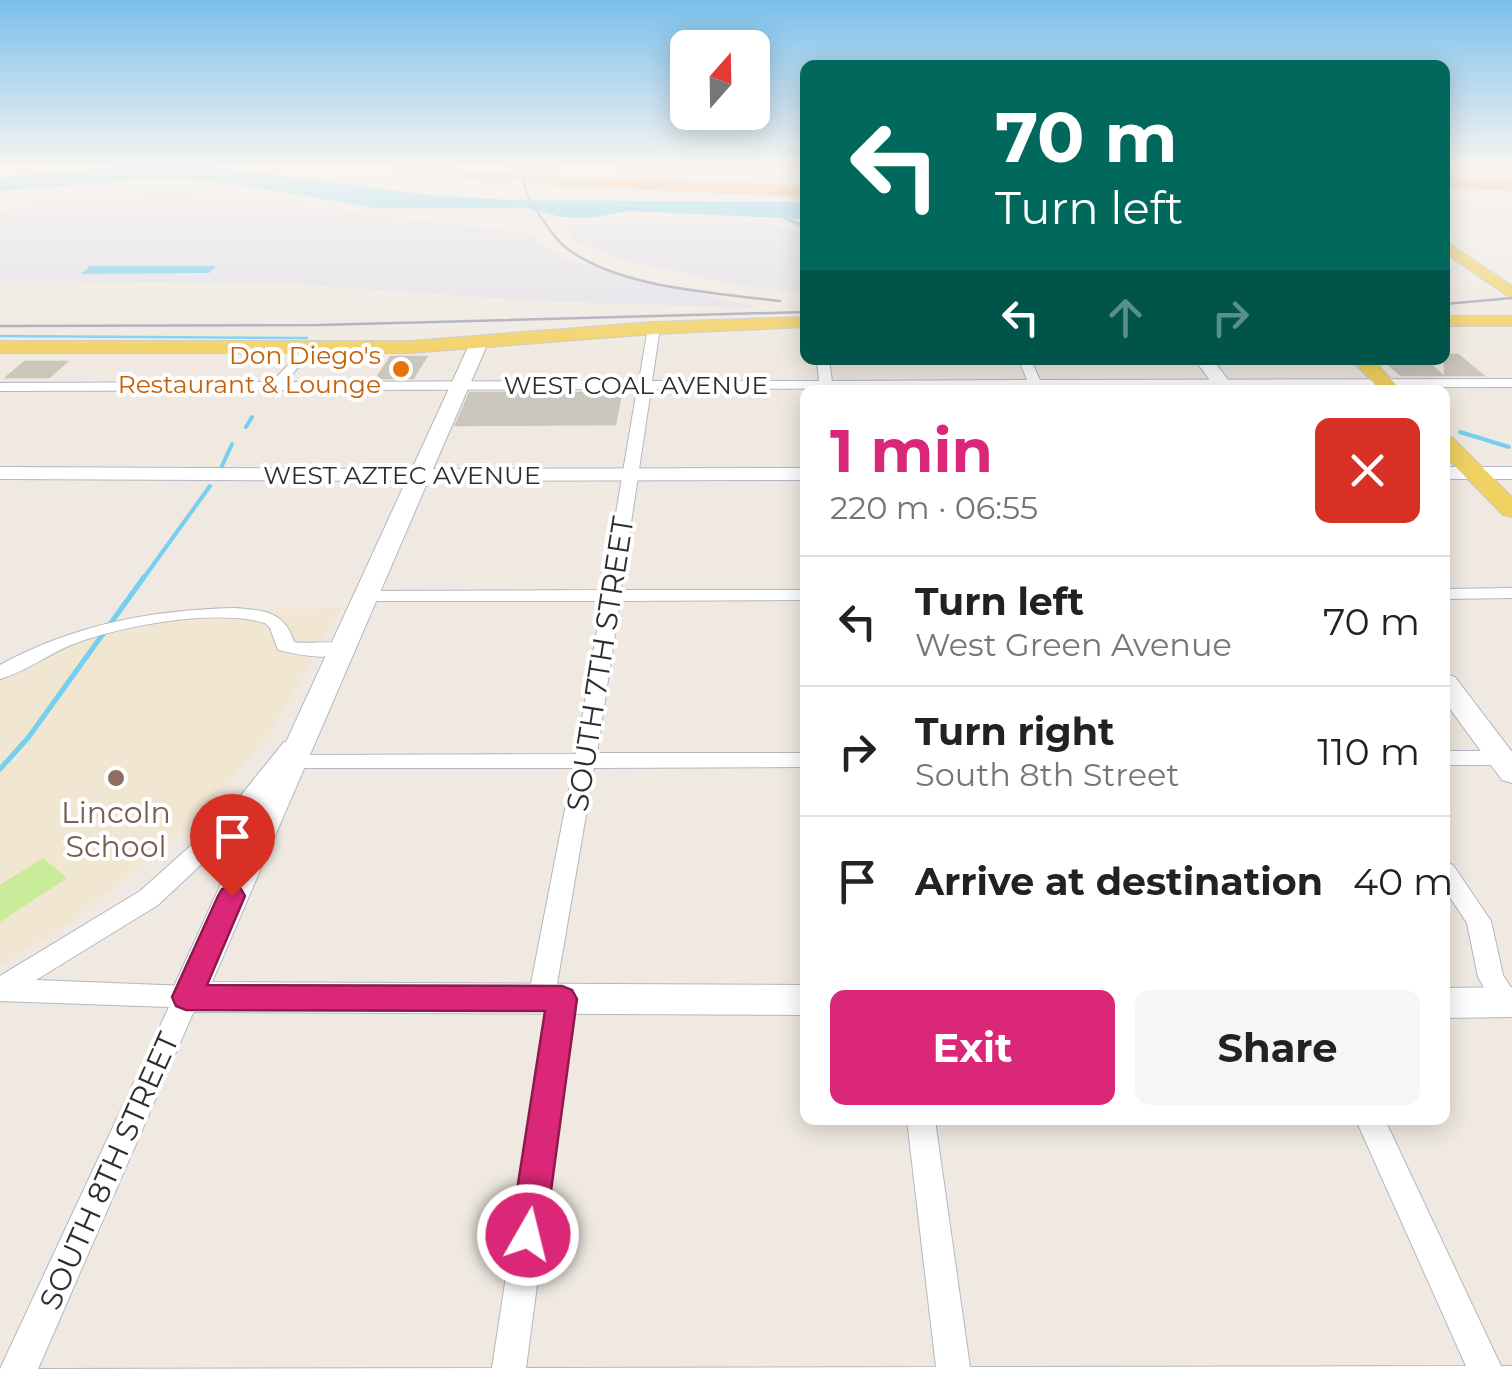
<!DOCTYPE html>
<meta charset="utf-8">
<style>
body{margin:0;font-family:Montserrat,sans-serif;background:#f6f6f6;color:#222;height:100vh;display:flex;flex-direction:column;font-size:38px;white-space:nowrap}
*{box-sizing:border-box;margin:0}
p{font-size:32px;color:#767676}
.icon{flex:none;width:55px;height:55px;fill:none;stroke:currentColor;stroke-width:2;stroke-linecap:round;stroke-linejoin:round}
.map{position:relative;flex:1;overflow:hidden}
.sheet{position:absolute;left:800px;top:385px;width:650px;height:740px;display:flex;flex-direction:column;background:#fff;border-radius:15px;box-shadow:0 5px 25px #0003}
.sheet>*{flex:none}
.guide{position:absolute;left:800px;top:60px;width:650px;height:305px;border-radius:15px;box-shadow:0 5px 25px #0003;background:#00695c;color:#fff;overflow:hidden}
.needle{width:65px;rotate:20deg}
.tools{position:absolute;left:670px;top:30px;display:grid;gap:20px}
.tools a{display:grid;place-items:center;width:100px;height:100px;border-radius:15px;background:#fff;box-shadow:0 5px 25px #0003;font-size:50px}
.pin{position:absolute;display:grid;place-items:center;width:85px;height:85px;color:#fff;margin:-102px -42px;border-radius:50% 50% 50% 0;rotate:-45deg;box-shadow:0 0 10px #0007}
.pin .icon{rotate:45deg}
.me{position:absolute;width:110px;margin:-55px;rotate:8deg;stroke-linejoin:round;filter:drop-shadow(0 0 8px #0008)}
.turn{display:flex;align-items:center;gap:35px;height:210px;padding:0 30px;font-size:45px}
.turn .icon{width:130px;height:130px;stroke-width:2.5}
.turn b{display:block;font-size:70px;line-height:85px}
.lanes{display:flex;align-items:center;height:95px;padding:0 30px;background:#0003;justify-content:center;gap:50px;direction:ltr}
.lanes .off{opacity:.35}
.round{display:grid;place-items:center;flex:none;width:105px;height:105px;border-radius:15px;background:#f6f6f6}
.headline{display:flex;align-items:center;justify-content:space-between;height:170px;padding:0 30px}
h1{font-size:60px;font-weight:700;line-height:75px;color:#db2777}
.primary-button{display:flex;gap:20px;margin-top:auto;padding:20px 30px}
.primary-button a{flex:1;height:115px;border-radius:15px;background:#db2777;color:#fff;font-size:40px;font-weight:700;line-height:115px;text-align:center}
.primary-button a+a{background:#f6f6f6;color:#222}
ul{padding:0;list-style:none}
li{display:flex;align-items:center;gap:30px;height:130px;padding:0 30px;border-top:2px solid #e0e0e0}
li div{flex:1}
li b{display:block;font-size:38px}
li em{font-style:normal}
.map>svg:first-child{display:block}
.industrial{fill:#e3e1e8}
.education{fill:#f0e6d1}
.pitch{fill:#c9ec9a}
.water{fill:#75cff0}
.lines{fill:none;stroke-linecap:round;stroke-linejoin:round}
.stream-far2{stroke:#75cff0;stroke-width:2.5}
.stream-far1{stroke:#75cff0;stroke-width:4}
.stream{stroke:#75cff0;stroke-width:5}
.building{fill:#cbc7bf;stroke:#cbc5ba;stroke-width:2.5}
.street-casing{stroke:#b4b7c1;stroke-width:2}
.secondary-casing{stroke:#b4b7c1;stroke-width:2}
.primary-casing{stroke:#c9c9c9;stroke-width:2}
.highway-casing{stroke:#c9c9c9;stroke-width:3}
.street{fill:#fff;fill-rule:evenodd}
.secondary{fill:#fff;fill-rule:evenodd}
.primary{fill:#f2d163;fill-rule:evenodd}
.highway{fill:#ffa35c;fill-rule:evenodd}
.rail{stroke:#a3a6b8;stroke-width:2.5}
.highway-bridge-casing{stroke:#c9c9c9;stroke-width:19;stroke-linecap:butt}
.highway-bridge{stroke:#ffa35c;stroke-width:18}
.route{fill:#db2777;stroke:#8e194d;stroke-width:2.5}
.food-dot{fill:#e8710a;stroke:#fff;stroke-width:4}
.education-dot{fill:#8d6e63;stroke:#fff;stroke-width:4}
.labels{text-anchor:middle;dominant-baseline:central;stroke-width:8;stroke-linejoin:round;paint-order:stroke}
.far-food-label{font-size:25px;fill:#c56008;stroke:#fff;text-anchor:end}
.far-street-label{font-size:25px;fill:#2e2e2e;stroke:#fff}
.street-label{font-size:30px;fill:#2e2e2e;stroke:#fff}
.education-label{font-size:30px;fill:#785e54;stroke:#fff}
</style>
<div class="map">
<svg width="1512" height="1394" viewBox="0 0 1512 1394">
<rect width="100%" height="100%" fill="#efe9e1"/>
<g class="industrial">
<polygon points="188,193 528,233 565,260 758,308 540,301 278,283 0,281 0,212 102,195"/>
<polygon points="757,222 805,233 805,292 737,285 625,260 573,241 566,225"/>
</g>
<polygon class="education" points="341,608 270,734 195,821 65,927 0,965 0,667 64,636 127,618 160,612"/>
<polygon class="pitch" points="43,858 67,878 0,922 0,885"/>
<g class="water">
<polygon points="118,167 217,167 429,195 511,200 805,202 805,219 629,211 589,218 561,217 527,208 376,208 216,181 146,179 0,191 0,177"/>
<polygon points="90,266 216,266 209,273 81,274"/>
</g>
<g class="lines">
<g class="stream-far2">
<polyline points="785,218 805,227"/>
<polyline points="0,336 307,338"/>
</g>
<g class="stream-far1">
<polyline points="246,427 252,417"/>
<polyline points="1460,432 1509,447"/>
<polyline points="221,468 232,444"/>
<polyline points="143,579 210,486"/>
</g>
<polyline class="stream" points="0,769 28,738 144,577"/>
</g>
<g class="building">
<polygon points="1445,355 1458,355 1482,375 1445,375"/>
<polygon points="391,357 426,357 413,378 377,378"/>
<polygon points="1384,360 1426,361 1442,375 1401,375"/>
<polygon points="25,362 66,362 49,377 7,377"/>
<polygon points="470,393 621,393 615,424 456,425"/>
</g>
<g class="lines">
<g class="street-casing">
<g id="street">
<path d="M654 324 660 328 652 381H819L817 360H829L832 381 1027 380 1019 360H1031L1040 380 1512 379V387L651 389 621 590H805V600L620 601 597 753H805V767L594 768 556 990 562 988 571 991 575 999 526 1368 936 1367 907 1120H935L970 1367 1466 1366 1356 1120H1385L1501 1366H1512V1394H0V1369L169 1007 0 1001V976L140 891 225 815 284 742H298L302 747 296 755 576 754 602 601H365L356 596 365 591 603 590 637 389 0 391V383L272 382 308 344 314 348 286 382 639 381 648 328ZM286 768H573L528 999 532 1007 541 1010 547 1008 492 1368 38 1369 200 997 196 989 187 986 36 980 158 905 241 827Z"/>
<polygon points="1512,588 1512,598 1445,599 1445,589"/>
<path d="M234 608C262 610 285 611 294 642 311 645 339 638 351 648 333 663 300 655 278 650L270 628 265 623C214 608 119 626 71 645 47 655 25 672 0 679V665C73 625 151 610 234 608Z"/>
<rect x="1445" y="751" width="67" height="14"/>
<polygon points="1445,862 1453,865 1491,921 1503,975 1512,989 1512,1011 1506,1013 1497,1010 1478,977 1467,923 1445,890"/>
</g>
</g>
<g class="secondary-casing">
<g id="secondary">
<polygon points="478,340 487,345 433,469 805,468 805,480 428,481 212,982 805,985 805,1015 187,1012 174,1008 169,997 406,481 0,479 0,467 412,469 469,345"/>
<polygon points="1195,360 1213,360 1236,390 1217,390"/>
<rect x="1445" y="467" width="67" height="12"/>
<polygon points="1445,674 1455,677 1512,752 1512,783 1502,780 1445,702"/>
<polygon points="1512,987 1512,1017 1445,1018 1445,988"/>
</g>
</g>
<g class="primary-casing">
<g id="primary">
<polygon points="613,166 805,166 805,171 620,170"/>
<polygon points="1445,166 1512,167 1512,175 1445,172"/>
<polygon points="1445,241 1512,286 1512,299 1445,253"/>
<rect x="1445" y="316" width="67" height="10"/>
<polygon points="805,317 805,327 654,334 410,353 0,353 0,341 410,341 654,322"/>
<polygon points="1352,360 1373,360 1401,390 1380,390"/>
<polygon points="1445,436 1453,438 1512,497 1512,517 1503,515 1445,456"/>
</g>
</g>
<g class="highway-casing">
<g id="highway">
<polygon points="388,166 439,166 509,173 517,178 509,183 396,171"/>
<polygon points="544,176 805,186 805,196 538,184 536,181"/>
<polygon points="1445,177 1512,180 1512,190 1445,187"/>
</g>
</g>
<use href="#street" class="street"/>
<use href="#secondary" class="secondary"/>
<use href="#primary" class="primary"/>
<use href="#highway" class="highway"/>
<g class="rail">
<path d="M524 166C521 187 529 199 540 216 548 226 554 238 564 246 615 288 716 293 780 301"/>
<polyline points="1445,304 1512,298"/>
<polyline points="0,326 319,325 805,312"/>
</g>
<g class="highway-bridge-casing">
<polyline id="highway-bridge" points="509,170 550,173"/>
</g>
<use href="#highway-bridge" class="highway-bridge"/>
</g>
<linearGradient id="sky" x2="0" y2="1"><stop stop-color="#7abfeb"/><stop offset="0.46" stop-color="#f8f5f2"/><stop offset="1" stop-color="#f8f5f2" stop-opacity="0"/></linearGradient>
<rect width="1512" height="361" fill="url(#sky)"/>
<polygon class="route" points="232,886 241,889 245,896 207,985 562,986 572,990 577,999 545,1235 540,1248 528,1253 515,1248 510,1235 545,1011 186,1010 176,1006 172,997 218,896 222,889"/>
<circle class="food-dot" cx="401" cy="369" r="10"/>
<circle class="education-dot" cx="116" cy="778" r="10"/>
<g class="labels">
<g class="far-food-label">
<text x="381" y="355">Don Diego's<tspan x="381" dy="29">Restaurant &amp; Lounge</tspan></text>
</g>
<g class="far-street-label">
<text x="636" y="385">WEST COAL AVENUE</text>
<text x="402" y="475">WEST AZTEC AVENUE</text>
</g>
<g class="street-label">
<text transform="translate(600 664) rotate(-81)">SOUTH 7TH STREET</text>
<text transform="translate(109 1171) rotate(-66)">SOUTH 8TH STREET</text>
</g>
<g class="education-label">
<text x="116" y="812">Lincoln<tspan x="116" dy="34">School</tspan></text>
</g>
</g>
</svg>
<div class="tools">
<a><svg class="needle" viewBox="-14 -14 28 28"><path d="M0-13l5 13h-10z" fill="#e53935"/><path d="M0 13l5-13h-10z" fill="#767676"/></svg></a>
</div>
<div class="pin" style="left:232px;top:896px;background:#d93025"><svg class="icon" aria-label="arrive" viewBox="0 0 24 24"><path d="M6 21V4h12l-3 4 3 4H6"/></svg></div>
<svg class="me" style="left:528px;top:1235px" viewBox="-20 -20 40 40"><circle r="17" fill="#db2777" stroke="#fff" stroke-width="3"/><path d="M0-11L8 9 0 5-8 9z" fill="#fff"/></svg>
<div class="guide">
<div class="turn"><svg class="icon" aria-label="left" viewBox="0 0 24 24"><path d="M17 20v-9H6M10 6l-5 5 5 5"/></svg><div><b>70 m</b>Turn left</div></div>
<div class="lanes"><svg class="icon" aria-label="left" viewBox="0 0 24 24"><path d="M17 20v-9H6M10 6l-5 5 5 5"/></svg><svg class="icon off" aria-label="ahead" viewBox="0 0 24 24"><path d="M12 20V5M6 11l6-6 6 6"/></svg><svg class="icon off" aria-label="right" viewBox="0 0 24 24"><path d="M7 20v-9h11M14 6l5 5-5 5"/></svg></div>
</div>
<section class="sheet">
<div class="headline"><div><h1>1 min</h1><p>220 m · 06:55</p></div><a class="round" style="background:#d93025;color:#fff"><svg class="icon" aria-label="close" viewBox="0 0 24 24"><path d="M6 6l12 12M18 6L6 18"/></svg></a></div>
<ul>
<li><svg class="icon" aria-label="left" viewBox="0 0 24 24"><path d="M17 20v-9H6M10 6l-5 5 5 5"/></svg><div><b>Turn left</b><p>West Green Avenue</p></div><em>70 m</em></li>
<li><svg class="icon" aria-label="right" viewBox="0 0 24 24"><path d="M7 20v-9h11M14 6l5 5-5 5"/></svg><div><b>Turn right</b><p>South 8th Street</p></div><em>110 m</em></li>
<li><svg class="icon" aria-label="arrive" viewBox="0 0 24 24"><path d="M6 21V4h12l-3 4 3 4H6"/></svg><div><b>Arrive at destination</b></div><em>40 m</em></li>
</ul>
<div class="primary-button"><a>Exit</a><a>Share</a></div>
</section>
</div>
